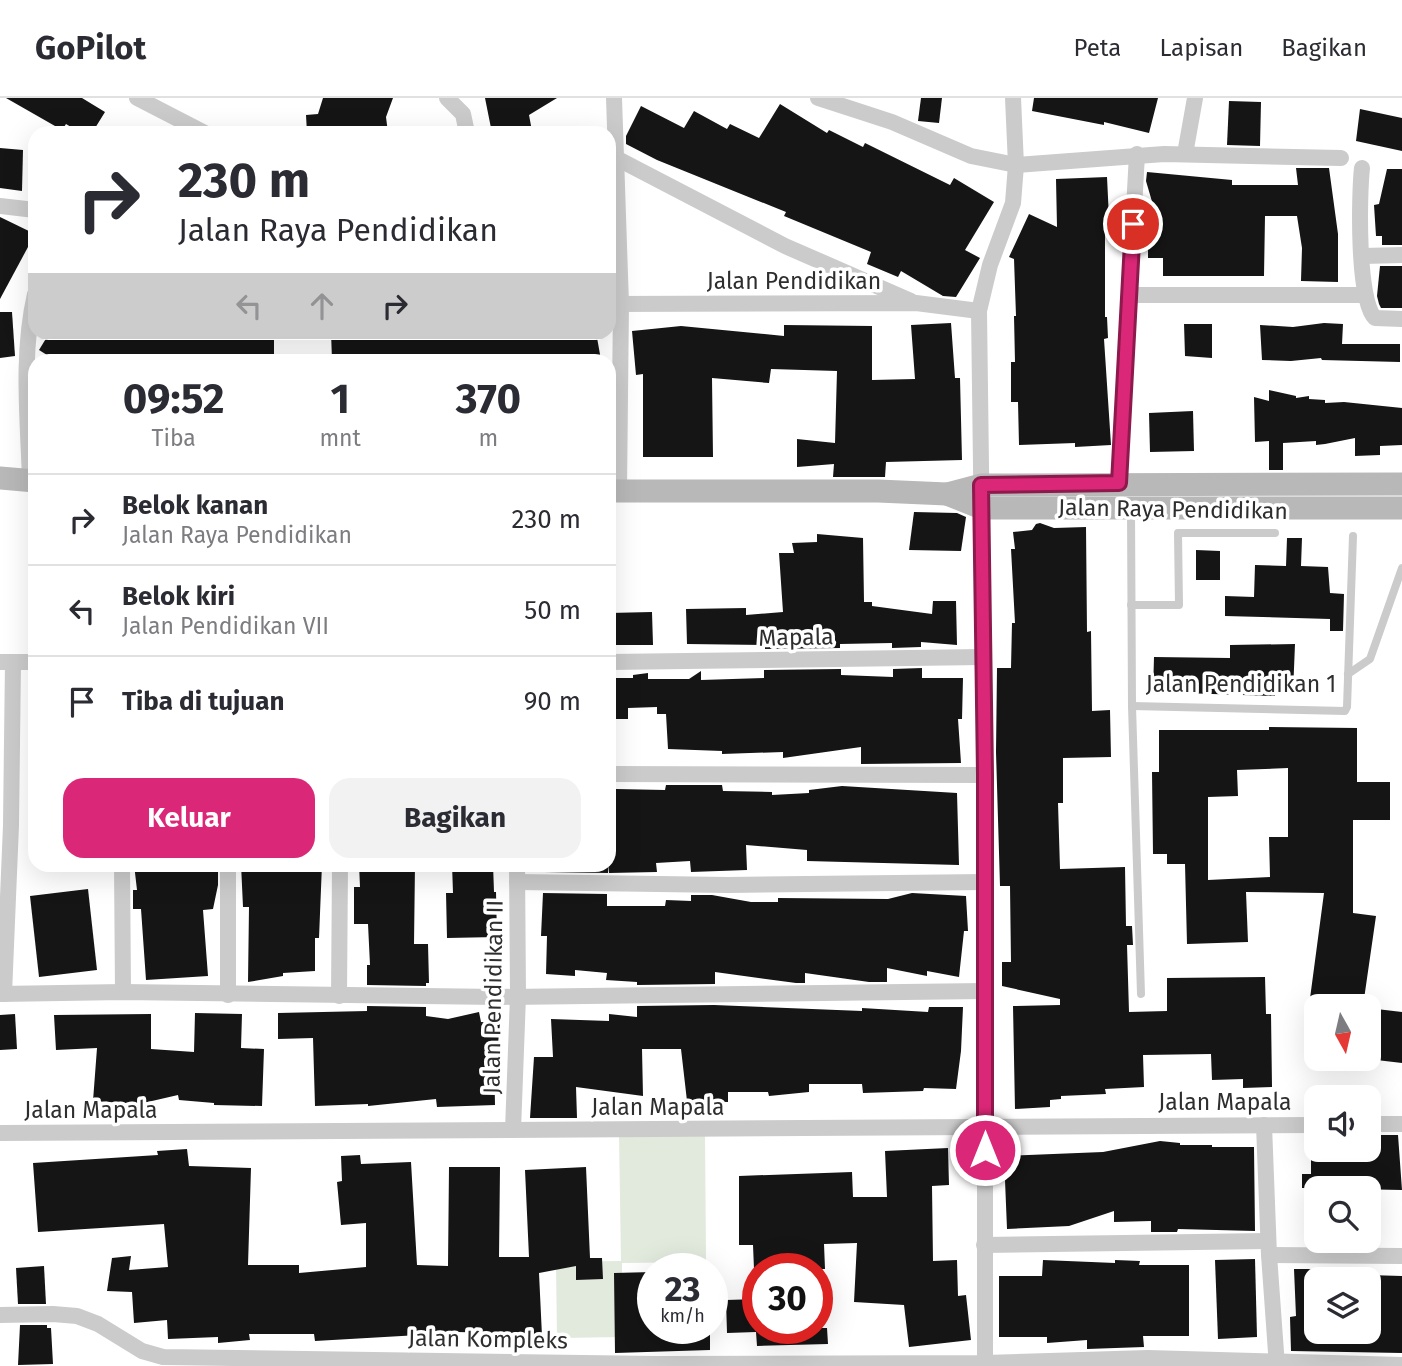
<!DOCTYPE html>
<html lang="id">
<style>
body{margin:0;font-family:"Fira Sans",sans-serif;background:#f2f2f3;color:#2b2b33;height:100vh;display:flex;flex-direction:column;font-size:26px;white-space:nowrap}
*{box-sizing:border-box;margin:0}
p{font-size:23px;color:#7c7c81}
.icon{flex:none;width:38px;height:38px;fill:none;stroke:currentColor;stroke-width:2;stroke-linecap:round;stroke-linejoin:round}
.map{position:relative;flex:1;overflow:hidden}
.sheet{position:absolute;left:28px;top:256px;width:588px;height:518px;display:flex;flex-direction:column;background:#fff;border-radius:21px;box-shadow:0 7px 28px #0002}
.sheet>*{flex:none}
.top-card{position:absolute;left:28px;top:28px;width:588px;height:214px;border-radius:21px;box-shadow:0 7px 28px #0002;background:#fff;color:#2b2b33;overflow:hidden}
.needle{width:46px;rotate:172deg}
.buttons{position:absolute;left:1304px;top:896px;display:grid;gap:14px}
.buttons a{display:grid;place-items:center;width:77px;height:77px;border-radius:14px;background:#fff;box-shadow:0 7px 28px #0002;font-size:35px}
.speed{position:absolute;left:637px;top:1155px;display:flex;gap:14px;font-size:35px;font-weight:700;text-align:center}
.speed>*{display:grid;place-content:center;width:91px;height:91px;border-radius:50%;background:#fff;box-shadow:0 7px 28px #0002;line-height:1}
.speed small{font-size:18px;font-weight:400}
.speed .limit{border:10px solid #d22;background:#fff;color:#111}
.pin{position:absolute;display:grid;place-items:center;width:60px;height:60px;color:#fff;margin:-30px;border:4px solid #fff;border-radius:50%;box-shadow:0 2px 7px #0007}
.me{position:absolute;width:77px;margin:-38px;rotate:0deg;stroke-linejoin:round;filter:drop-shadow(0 0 5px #0008)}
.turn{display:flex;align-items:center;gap:24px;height:147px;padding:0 35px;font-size:32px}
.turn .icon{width:91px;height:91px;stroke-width:2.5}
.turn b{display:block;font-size:49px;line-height:60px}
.lanes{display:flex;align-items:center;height:66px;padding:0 35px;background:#0003;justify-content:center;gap:35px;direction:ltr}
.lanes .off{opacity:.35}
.eta{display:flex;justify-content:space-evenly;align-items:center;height:119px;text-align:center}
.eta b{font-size:42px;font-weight:700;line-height:49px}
.cta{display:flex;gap:14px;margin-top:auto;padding:14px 35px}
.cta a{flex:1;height:80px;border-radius:21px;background:#db2777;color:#fff;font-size:28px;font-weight:700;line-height:80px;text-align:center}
.cta a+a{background:#f2f2f3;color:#2b2b33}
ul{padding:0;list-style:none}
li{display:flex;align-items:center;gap:21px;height:91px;padding:0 35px;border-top:2px solid #e1e1e2}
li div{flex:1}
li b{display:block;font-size:26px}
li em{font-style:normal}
header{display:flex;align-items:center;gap:42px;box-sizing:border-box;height:98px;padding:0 35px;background:#fff;border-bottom:2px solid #e1e1e2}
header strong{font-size:33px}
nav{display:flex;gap:38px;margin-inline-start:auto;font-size:24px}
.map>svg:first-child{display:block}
.green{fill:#e2e9dd}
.building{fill:#151515;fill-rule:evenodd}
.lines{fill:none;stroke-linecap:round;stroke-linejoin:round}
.lane{stroke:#cbcbcb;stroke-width:8}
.street{stroke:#cbcbcb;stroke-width:16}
.secondary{stroke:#b8b8b8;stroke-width:23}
.route-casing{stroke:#8e194d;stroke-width:18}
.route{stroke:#db2777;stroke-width:12}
.labels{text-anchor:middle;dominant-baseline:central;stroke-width:7;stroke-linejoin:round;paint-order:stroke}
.street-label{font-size:23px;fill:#2e2e2e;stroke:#fff}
</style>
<header>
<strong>GoPilot</strong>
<nav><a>Peta</a><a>Lapisan</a><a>Bagikan</a></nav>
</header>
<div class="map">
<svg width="1402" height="1268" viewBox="0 0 1402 1268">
<rect width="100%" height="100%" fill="#fff"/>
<polygon class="green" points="705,1035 706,1164 622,1165 622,1239 557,1240 556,1164 621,1163 619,1036"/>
<g class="building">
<polygon points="6,0 82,0 105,14 92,35 81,35 66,26 62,32"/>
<polygon points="323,0 393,0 386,19 388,35 307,35 306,17 318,16"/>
<polygon points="485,0 557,0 529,17 532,33 521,35 492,35"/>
<polygon points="921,0 942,0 939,25 918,23"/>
<polygon points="1034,0 1158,0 1149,35 1104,24 1104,27 1032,13"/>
<polygon points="1229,3 1261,4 1260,48 1227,47"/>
<polygon points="780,6 827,35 829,32 863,49 865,45 950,87 954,80 994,104 965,152 980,160 956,199 943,198 901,173 898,179 867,166 871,154 784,118 786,114 657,62 626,46 626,38 641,8 684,30 694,13 727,31 730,26 759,40"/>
<polygon points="1360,11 1402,20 1402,53 1356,43"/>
<polygon points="0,50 23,52 22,93 0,90"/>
<polygon points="1296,70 1329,70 1338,136 1338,184 1301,183 1302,150 1297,118 1265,118 1264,178 1163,178 1163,160 1148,160 1148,131 1160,131 1146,83 1147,74 1232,82 1232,87 1298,87"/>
<polygon points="1387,71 1402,71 1402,147 1382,147 1382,138 1376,138 1374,107 1379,106"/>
<polygon points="1107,79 1109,120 1105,121 1105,219 1107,219 1108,240 1104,241 1111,347 1075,349 1075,345 1019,347 1018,304 1011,304 1011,264 1015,264 1014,218 1016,218 1014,161 1009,159 1029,116 1057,129 1056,81"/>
<polygon points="0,119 35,136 0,201"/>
<polygon points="1380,168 1402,168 1402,210 1381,210 1379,206 1377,198"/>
<polygon points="0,214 12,214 15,258 0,260"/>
<polygon points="951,225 955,280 960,280 962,362 886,364 885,379 833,379 834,366 797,369 797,341 835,345 837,273 771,271 769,285 712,280 713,359 643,359 643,276 636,277 632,233 681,228 784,238 784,227 872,228 872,282 915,281 911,227"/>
<polygon points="1324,225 1343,226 1342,246 1400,246 1400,264 1322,262 1321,260 1291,263 1262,262 1260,227 1293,229"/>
<polygon points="1184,226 1212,226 1212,260 1185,258"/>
<polygon points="50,234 274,234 274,262 55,262 39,252"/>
<polygon points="331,234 530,234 531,240 565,234 596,234 601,262 332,262"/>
<polygon points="1269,292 1296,298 1296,300 1309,298 1309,301 1325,302 1325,305 1344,304 1402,310 1402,347 1380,348 1380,357 1355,358 1355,340 1325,346 1316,347 1316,343 1283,345 1283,372 1269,372 1269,343 1255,344 1254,299 1269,303"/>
<polygon points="1193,313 1194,353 1150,354 1149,315"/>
<polygon points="914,414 957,415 966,419 961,453 909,452"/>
<polygon points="1040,425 1054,430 1086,429 1087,534 1091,533 1092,613 1110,612 1111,659 1063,660 1063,705 1058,705 1060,771 1125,769 1126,828 1132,828 1133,847 1127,847 1129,914 1167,913 1167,880 1265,879 1266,916 1271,916 1272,989 1243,990 1243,981 1212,982 1211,956 1143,957 1144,989 1105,991 1106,996 1061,998 1061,1001 1050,1002 1050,1009 1015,1011 1013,908 1060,907 1060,901 1002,888 1002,864 1011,864 1010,788 1000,788 996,654 997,570 1011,570 1012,525 1015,525 1011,451 1015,451 1013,434 1032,432 1036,426"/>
<polygon points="817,436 863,440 864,504 872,504 872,508 932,516 933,503 956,503 957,547 921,544 921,549 892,550 892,545 840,546 840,550 765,551 765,547 687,546 686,511 746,510 746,517 783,514 779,455 794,455 792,445 817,444"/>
<polygon points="1287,440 1302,440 1301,468 1328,469 1330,495 1344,496 1343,533 1330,533 1330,521 1225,518 1225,498 1254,499 1255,467 1286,468"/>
<polygon points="1196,452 1220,453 1220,482 1196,482"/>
<polygon points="652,514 653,547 609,547 609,515"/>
<polygon points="1295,546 1293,595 1275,594 1275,598 1153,594 1154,559 1230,560 1230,547"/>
<polygon points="922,570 922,580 963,580 962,621 958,621 961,665 861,666 861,649 783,660 783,654 722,656 722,653 668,651 666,616 657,616 657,609 628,610 628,621 609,621 609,580 633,580 633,577 648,575 648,581 689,581 701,573 701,582 764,580 764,572 841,571 841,577 893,579 893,571"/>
<path d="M1269 629 1357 630V684H1390V722H1353V815L1376 818 1363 908H1309L1324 795 1246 794 1248 844 1187 846 1185 766H1167V756H1153L1152 674H1159V632H1269ZM1288 670V739H1269L1270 779 1208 782V699L1238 698 1237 672Z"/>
<polygon points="666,687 722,687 723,693 772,694 772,697 809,695 809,692 842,688 957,695 959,767 807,763 807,752 746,747 747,772 691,774 690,763 656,765 657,774 609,775 609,734 615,734 616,691 665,692"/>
<polygon points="134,766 218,766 218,787 213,811 203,812 208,878 146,882 141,811 133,811 133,792 137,792"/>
<polygon points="241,766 322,766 319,840 315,840 315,873 283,875 283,878 248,884 249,809 243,809"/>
<polygon points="359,766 415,766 414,846 428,846 429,885 426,885 426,888 367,887 367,867 370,867 368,826 354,826 354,789 360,789"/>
<polygon points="452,766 493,766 494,794 496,794 497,839 447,840 446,795 453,795"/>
<polygon points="545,766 609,766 608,775 544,774"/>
<polygon points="88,791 97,872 39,879 30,798"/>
<polygon points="543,795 607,796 607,808 665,808 666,802 691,803 691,797 712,797 751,804 778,804 778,800 888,801 912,795 966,798 968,833 964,833 959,879 927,873 927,878 887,870 887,884 869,884 805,875 805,885 796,885 715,874 715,886 637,887 637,884 606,882 607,875 575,872 575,878 546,876 547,838 541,838"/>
<polygon points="714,907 862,913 862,910 928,914 929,909 963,909 961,953 956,991 924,990 923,993 863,995 862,986 809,986 809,994 769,998 768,994 728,994 728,1004 687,1003 681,951 642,951 643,998 576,989 577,1020 530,1020 534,959 553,959 551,921 609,923 609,916 637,919 637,908"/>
<polygon points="367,908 426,909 426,918 448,921 479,914 481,924 500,925 497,956 494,956 495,1007 437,1009 436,1001 368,1008 368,1006 315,1008 313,940 278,941 278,915 367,913"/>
<polygon points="1368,910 1402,914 1402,965 1368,961"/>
<polygon points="195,915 242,916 241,950 264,951 262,1008 214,1007 214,1005 179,1002 178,997 139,1006 93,1003 97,950 56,952 54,917 151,916 151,951 194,954"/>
<polygon points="15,916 17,951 0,952 0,917"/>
<polygon points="1368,1037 1398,1037 1402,1092 1302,1090 1302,1076 1311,1076 1311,1058 1357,1057 1357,1052 1368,1052"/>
<polygon points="1160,1043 1180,1045 1180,1047 1212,1047 1212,1049 1254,1049 1255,1133 1178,1131 1177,1134 1151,1134 1151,1123 1114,1124 1114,1113 1069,1128 1007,1131 1004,1058 1103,1054"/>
<polygon points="948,1050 949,1087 932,1088 933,1163 957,1162 958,1198 966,1197 971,1242 909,1249 904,1207 854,1204 857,1145 824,1146 825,1171 754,1171 753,1147 739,1147 739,1078 852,1074 853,1099 887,1099 885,1053"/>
<polygon points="187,1051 189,1068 251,1070 248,1167 299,1167 299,1175 366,1169 366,1125 341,1127 337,1084 342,1083 341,1058 360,1057 361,1066 411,1064 417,1167 448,1168 449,1069 500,1069 499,1159 529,1159 525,1072 586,1069 590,1160 602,1160 603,1181 576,1182 576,1168 539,1175 542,1238 496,1240 496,1235 419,1233 419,1237 315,1243 314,1236 249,1236 250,1242 218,1245 218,1239 168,1241 167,1222 134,1225 132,1194 107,1193 112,1160 131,1158 129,1172 168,1169 164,1126 38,1134 33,1065 158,1057 157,1053"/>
<polygon points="1255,1161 1257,1239 1218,1241 1215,1162"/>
<polygon points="1043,1162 1115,1165 1115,1162 1140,1163 1139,1167 1189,1167 1189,1238 1143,1238 1144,1249 1087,1251 1087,1242 1047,1245 1047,1239 999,1239 999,1178 1042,1178"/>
<polygon points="44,1168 46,1206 18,1206 16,1170"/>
<polygon points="1294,1171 1316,1171 1316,1234 1368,1234 1368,1177 1402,1178 1402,1255 1291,1253 1290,1219 1296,1218"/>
<polygon points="653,1174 653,1230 710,1230 710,1252 615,1255 614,1175"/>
<polygon points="758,1201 758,1230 827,1230 828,1246 757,1248 756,1234 727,1235 726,1202"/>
<polygon points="20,1227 47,1227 47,1230 51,1230 53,1266 18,1267"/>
</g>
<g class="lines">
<g class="lane">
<polyline points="1131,413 1132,608 1141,896"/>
<polyline points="1131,507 1179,507 1178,435 1275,435"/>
<polyline points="1348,576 1370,561 1402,470"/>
<polyline points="1132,608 1345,613 1347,609 1353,438"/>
</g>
<g class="street">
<polyline points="137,0 205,35"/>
<polyline points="447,0 463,16 467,35"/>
<polyline points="614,0 621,206 619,393"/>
<polyline points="818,0 892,24 971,58 1016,67 1164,56 1341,60"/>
<polyline points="1185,56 1195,0"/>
<polyline points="616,60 785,148 911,203"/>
<path d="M1362 70C1359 97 1357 203 1375 220L1402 221"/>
<polyline points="0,108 35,112"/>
<polyline points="1363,158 1402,157"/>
<polyline points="1129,197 1364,197"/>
<polyline points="609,206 916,205 979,213"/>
<path d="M30 382C28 320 21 257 35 196"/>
<polyline points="1119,385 1137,56"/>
<polyline points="0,564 35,564"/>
<polyline points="609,564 983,559"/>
<polyline points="609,676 985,677"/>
<polyline points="122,766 123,894"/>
<polyline points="228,766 228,897"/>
<polyline points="517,784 728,787 985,784"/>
<polyline points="0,896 123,894 499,899 985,893"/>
<polyline points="4,896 11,727 13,564"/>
<polyline points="339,898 340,766"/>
<polyline points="1368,1026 1402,1026"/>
<polyline points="1264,1027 1269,1157 1277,1268"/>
<polyline points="513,1032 518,898 517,766"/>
<polyline points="0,1035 1316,1027"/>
<polyline points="984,1147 1268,1143"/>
<polyline points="1269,1157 1402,1158"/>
<polyline points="0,1217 53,1216 77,1218 98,1226 142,1253 163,1259 657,1266 985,1265 1148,1260 1402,1267"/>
<polyline points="985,1268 985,677 979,213 990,167 1013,105 1016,67 1013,0"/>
</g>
<g class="secondary">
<polyline points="0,380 35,383"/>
<polyline points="609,393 878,393 947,396 981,387 1402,386"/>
<polyline points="947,396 982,410 1402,410"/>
</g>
</g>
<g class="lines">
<g class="route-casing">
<polyline id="route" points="985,1052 985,677 981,387 1119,385 1133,126"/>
</g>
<use href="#route" class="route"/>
</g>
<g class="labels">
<g class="street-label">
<text x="794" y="183">Jalan Pendidikan</text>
<text transform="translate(1173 411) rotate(1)">Jalan Raya Pendidikan</text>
<text transform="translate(796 539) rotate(-1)">Mapala</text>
<text x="1241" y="586">Jalan Pendidikan 1</text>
<text transform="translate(493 899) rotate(-89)">Jalan Pendidikan II</text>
<text x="1225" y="1004">Jalan Mapala</text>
<text x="658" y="1009">Jalan Mapala</text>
<text x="91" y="1012">Jalan Mapala</text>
<text transform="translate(488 1241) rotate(1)">Jalan Kompleks</text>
</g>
</g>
</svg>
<div class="buttons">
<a><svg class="needle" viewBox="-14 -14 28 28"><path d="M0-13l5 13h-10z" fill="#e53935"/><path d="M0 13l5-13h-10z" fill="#7c7c81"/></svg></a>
<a><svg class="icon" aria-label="sound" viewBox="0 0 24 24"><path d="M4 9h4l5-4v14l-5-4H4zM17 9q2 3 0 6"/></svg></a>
<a><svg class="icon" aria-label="search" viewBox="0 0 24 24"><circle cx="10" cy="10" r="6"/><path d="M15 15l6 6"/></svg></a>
<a><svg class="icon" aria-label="layers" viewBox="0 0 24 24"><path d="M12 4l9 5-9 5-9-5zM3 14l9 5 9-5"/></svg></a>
</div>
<div class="speed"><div>23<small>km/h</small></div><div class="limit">30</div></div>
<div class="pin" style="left:1133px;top:126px;background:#d93025"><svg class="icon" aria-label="arrive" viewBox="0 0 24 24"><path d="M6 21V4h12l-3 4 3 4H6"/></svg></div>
<svg class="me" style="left:985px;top:1052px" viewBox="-20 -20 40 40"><circle r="17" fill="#db2777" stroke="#fff" stroke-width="3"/><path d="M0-11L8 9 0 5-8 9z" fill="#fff"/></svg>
<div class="top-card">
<div class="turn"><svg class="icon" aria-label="right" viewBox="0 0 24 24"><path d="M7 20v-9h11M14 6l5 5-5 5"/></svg><div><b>230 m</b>Jalan Raya Pendidikan</div></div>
<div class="lanes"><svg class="icon off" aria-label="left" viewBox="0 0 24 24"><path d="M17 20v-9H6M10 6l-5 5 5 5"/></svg><svg class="icon off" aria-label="ahead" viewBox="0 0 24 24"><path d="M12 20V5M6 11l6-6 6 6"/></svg><svg class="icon" aria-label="right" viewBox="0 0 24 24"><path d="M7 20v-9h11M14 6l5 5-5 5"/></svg></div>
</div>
<section class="sheet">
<div class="eta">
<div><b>09:52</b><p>Tiba</p></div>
<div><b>1</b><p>mnt</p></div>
<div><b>370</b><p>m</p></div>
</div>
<ul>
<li><svg class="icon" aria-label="right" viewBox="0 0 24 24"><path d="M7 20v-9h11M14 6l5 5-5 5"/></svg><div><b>Belok kanan</b><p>Jalan Raya Pendidikan</p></div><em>230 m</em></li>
<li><svg class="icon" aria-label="left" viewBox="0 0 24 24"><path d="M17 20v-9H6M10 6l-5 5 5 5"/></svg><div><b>Belok kiri</b><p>Jalan Pendidikan VII</p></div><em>50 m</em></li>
<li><svg class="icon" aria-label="arrive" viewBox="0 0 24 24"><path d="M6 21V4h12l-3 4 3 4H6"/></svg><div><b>Tiba di tujuan</b></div><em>90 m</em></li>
</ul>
<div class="cta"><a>Keluar</a><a>Bagikan</a></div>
</section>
</div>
